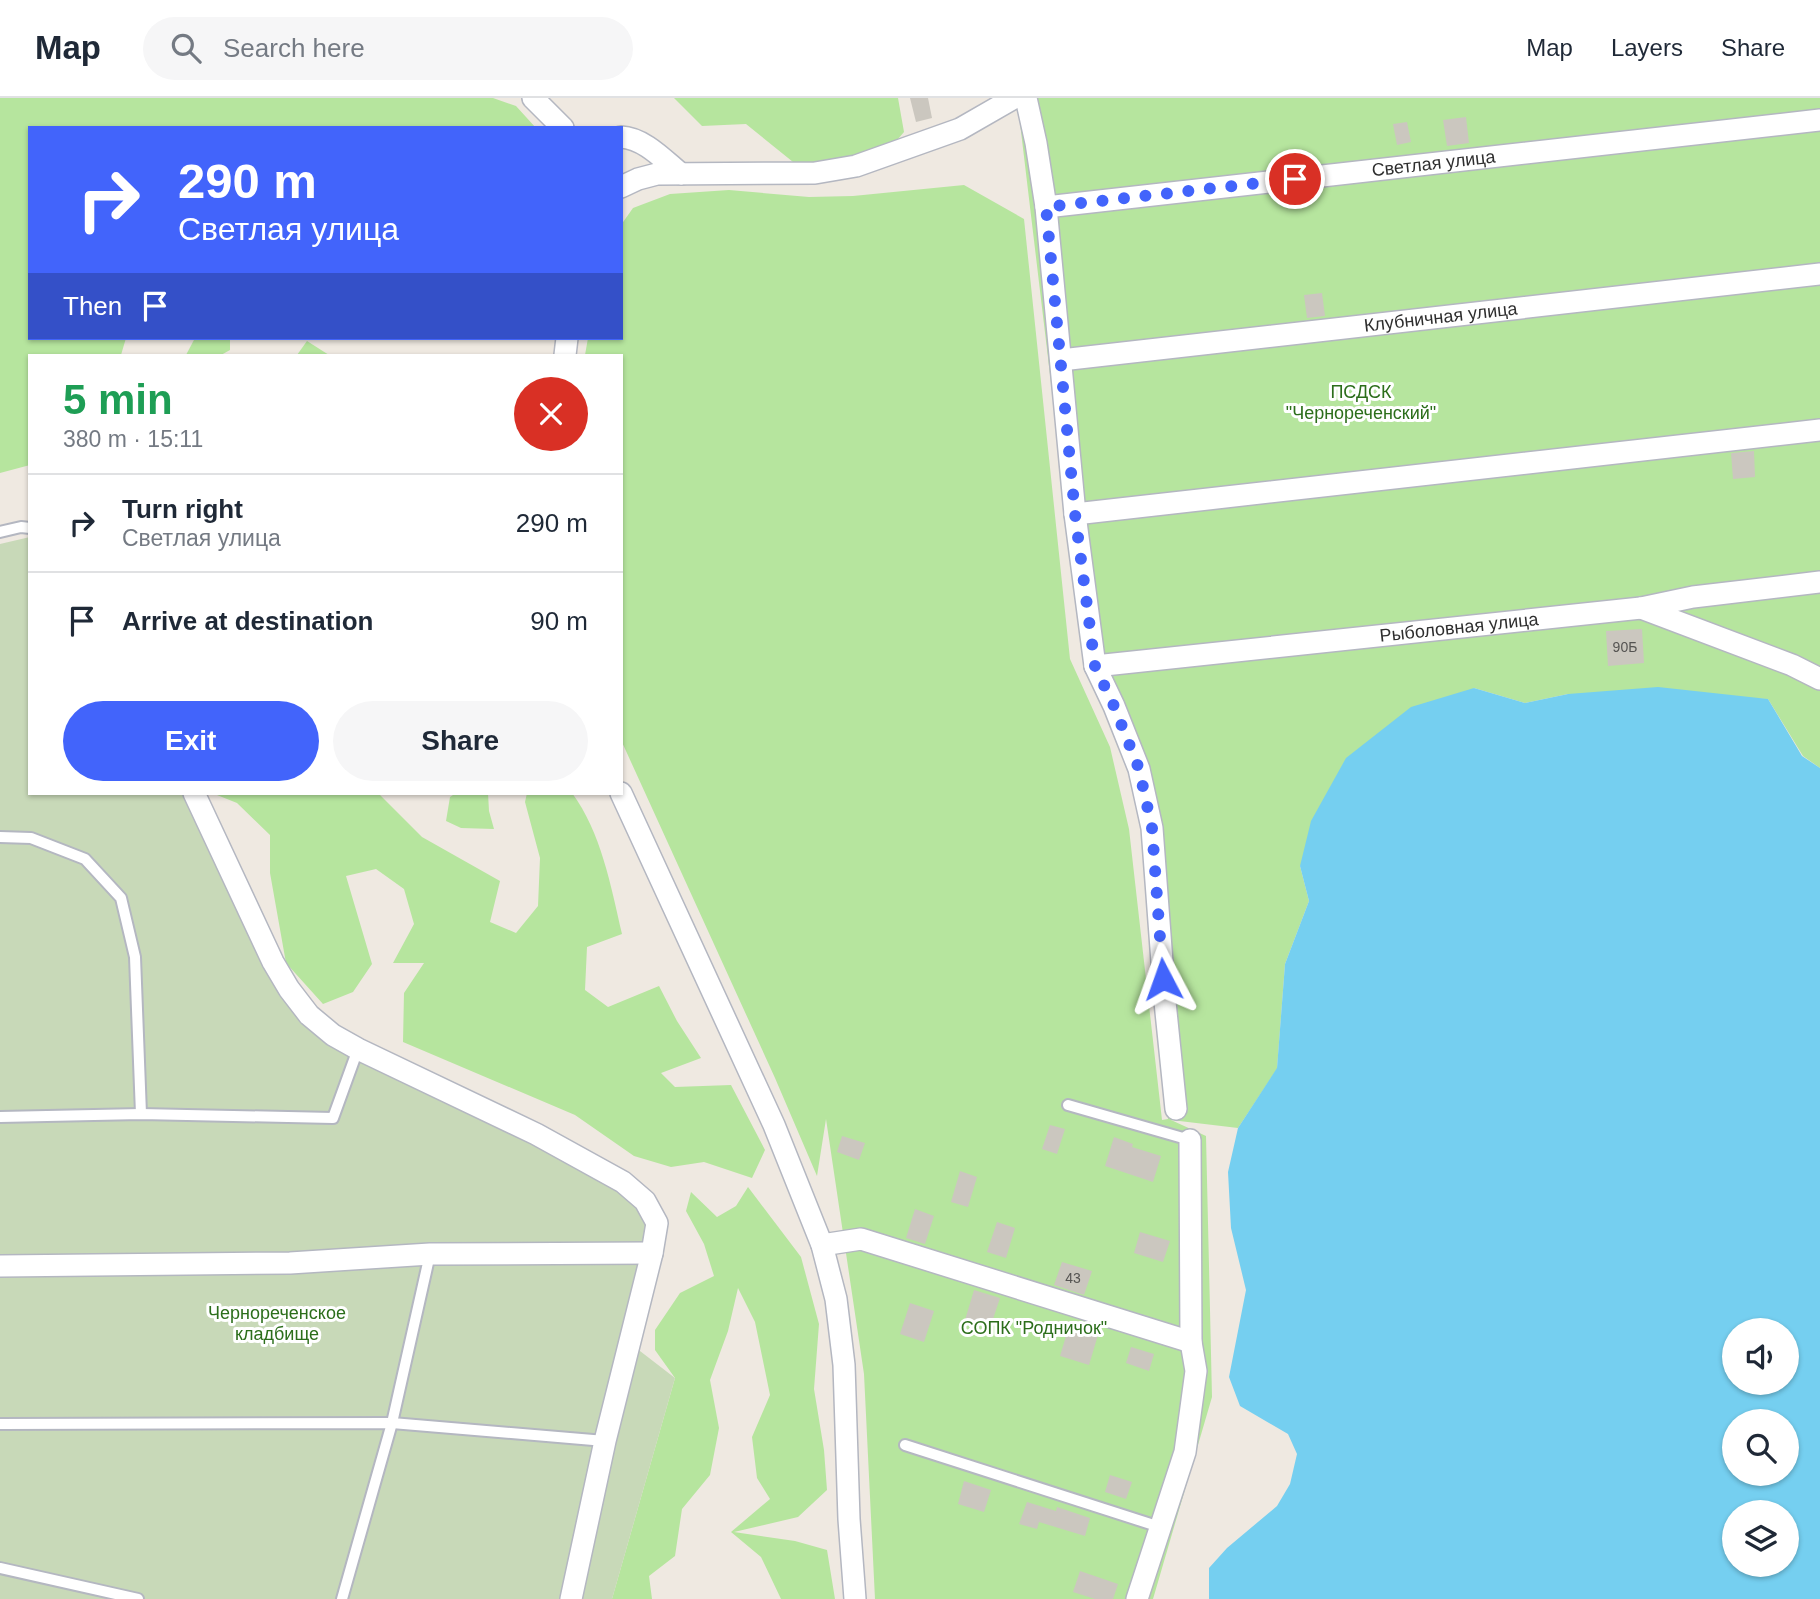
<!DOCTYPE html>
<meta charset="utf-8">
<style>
body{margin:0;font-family:Helvetica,sans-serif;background:#f6f6f7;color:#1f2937;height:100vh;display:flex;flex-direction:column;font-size:26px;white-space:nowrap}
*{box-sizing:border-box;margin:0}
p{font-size:23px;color:#747a83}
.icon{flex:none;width:38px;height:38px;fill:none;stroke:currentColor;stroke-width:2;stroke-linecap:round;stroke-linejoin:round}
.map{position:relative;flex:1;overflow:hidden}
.side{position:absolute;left:28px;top:256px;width:595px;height:441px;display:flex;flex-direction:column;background:#fff;border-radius:0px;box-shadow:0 2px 5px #0004}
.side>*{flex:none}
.banner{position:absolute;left:28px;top:28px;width:595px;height:214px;border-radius:0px;box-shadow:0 2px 5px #0004;background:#4264fb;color:#fff;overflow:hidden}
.buttons{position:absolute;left:1722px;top:1220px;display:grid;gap:14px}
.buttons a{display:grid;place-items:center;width:77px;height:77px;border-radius:50%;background:#fff;box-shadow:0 2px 5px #0004;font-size:35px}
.pin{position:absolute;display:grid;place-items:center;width:60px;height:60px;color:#fff;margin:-30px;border:4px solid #fff;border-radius:50%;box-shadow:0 2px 7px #0007}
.me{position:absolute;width:77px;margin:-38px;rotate:356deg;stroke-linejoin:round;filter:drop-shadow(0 0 5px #0008)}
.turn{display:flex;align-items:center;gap:24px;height:147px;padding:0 35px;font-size:32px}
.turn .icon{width:91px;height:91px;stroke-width:2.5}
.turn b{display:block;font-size:49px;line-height:60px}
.then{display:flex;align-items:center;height:66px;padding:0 35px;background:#0003;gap:14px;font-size:26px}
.round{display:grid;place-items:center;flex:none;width:74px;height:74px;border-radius:37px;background:#f6f6f7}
.headline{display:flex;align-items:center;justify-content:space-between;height:119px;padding:0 35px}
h1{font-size:42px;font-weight:600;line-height:52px;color:#1e9e55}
.cta{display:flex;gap:14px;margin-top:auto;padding:14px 35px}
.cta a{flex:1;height:80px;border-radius:42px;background:#4264fb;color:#fff;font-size:28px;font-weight:600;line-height:80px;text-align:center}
.cta a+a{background:#f6f6f7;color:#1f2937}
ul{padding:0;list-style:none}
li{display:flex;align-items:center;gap:21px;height:98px;padding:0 35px;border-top:2px solid #e0e1e3}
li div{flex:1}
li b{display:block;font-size:26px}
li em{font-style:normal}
header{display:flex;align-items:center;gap:42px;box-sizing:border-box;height:98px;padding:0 35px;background:#fff;border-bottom:2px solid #e0e1e3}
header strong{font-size:33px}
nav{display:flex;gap:38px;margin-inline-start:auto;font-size:24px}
.search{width:490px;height:63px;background:#f6f6f7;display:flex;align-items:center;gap:18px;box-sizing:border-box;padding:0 24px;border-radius:38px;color:#747a83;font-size:26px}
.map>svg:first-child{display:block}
.green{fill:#b6e59e}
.cemetery{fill:#c8d9b8}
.water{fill:#75cff0;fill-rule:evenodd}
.building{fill:#cbc7bf}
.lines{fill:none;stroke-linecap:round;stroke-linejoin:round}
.lane-casing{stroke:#b4b7c1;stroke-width:14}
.street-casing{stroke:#b4b7c1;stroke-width:24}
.lane{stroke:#fff;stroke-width:10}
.street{stroke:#fff;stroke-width:21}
.route{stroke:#4264fb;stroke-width:12;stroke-dasharray:0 21.6}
.labels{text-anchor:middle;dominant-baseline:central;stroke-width:6;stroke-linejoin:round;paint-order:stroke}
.number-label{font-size:14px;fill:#555452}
.street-label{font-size:18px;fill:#2e2e2e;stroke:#fff}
.park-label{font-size:18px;fill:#2c6e1b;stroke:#fff}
</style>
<header>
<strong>Map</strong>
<div class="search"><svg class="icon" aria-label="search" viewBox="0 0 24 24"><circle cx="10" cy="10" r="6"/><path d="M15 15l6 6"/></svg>Search here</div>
<nav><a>Map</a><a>Layers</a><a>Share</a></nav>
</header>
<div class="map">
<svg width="1820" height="1501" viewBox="0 0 1820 1501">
<rect width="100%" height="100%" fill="#efe9e1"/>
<g class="green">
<polygon points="0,0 493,0 516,8 536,30 30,30 30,240 126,240 121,257 30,257 30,367 0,375"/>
<polygon points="674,0 898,0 904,34 891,49 882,54 798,68 746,26 702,28"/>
<polygon points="1017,0 1820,0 1820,670 1803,658 1768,601 1568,596 1525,605 1474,590 1300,768 1309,803 1285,866 1277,971 1238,1030 1171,1022 1206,1038 1212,1299 1153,1501 875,1501 864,1276 826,1021 817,1078 775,980 621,642 621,257 585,257 588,240 621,240 621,127 633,110 670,96 729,92 809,99 853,98 964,87 1024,121 1070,561 1110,649 1129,731 1162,1022 1168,1021 1147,771 1136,695 1117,639 1085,570"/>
<polygon points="195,240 230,240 230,252 221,257 186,257"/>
<polygon points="307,243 329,257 297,257"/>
<path d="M212 695H378L422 739 500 783 490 824 516 835 538 808 540 760 525 704 527 695H572C601 734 611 788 622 836L587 849 585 892 608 909 659 888 677 923 701 960 661 975 675 989 731 987 765 1052 752 1080 704 1064 671 1069 634 1058 575 1017 403 944 404 895 424 865H393L414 826 404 791 376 771 346 778 372 866 353 894 323 906 286 865 270 775V737L237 705Z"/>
<polygon points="456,695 488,695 489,713 494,731 461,730 446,723 450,699"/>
<polygon points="748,1089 801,1159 819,1226 814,1291 824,1352 827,1392 798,1419 734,1434 795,1443 827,1452 835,1501 781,1501 761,1459 731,1434 770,1401 757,1380 752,1339 770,1297 755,1224 738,1190 728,1233 710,1282 719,1330 710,1377 682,1411 675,1458 649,1478 652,1501 612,1501 675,1280 655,1252 655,1232 680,1195 714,1178 704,1146 686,1113 691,1094 717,1119 736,1108"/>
</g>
<polygon class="cemetery" points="30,439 30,695 185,695 304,919 537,1044 630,1098 650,1126 627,1243 675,1280 612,1501 0,1501 0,446"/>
<path class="water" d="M1658 589 1768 601 1802 658 1820 670V1501H1209V1470L1227 1450 1277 1408 1290 1386 1297 1356 1288 1336 1240 1308 1229 1279 1246 1192 1231 1130 1228 1074 1238 1030 1277 970 1285 866 1309 803 1300 768 1311 723 1346 660 1411 609 1474 590 1525 605 1568 596ZM1734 1232H1787V1284H1734ZM1734 1323H1787V1376H1734ZM1734 1414H1787V1466H1734Z"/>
<g class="building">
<polygon points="910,0 928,0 932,20 916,24"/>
<polygon points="1466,19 1469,45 1447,48 1443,22"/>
<polygon points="1407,24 1411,44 1397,47 1393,26"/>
<polygon points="1322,195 1325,218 1307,220 1304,197"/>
<polygon points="1754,353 1755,379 1733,381 1731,355"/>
<polygon points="1642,531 1644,565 1608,568 1606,533"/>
<polygon points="1050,1027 1065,1031 1057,1056 1042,1051"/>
<polygon points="842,1038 865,1045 859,1062 837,1054"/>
<polygon points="1114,1039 1133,1046 1132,1049 1161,1058 1153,1084 1105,1068"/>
<polygon points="960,1073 977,1079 968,1109 951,1104"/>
<polygon points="915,1111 934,1118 925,1146 906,1140"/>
<polygon points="997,1124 1015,1130 1006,1160 987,1154"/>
<polygon points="1140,1134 1170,1143 1163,1164 1134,1155"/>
<polygon points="1062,1164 1092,1173 1084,1197 1054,1187"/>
<polygon points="974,1192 1000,1200 990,1230 965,1222"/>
<polygon points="910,1205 934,1213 924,1244 900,1236"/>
<polygon points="1069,1228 1098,1237 1089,1267 1060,1258"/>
<polygon points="1131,1249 1154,1256 1149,1273 1126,1265"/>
<polygon points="1110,1377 1132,1384 1126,1401 1105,1394"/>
<polygon points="964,1383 991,1392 984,1414 958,1406"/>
<polygon points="1027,1404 1056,1413 1057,1409 1090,1420 1085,1438 1039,1424 1037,1431 1019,1426"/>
<polygon points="1080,1473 1118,1486 1113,1501 1095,1501 1073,1494"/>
</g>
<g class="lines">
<g class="lane-casing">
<g id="lane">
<polyline points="0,434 21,429 30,430"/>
<polyline points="0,739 31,740 85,761 121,800 135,859 141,1016"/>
<polyline points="1068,1007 1190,1042"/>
<polyline points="0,1019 141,1016 333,1020 358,951"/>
<polyline points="0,1326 392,1325 605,1343"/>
<polyline points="905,1347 1160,1429"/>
<polyline points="0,1470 138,1501"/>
<polyline points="342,1501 392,1325 430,1156"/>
</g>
</g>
<g class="street-casing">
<g id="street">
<polyline points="533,0 563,30"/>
<polyline points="1026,0 1036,45 1046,109 1075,416 1095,568 1114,608 1139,671 1152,730 1165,904 1176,1011"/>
<path d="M621 39C644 40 664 62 681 76"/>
<polyline points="621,89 638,81 657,76 815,75 856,68 960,31 1014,0"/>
<path id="s1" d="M1046 109 1820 22"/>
<polyline points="565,257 567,240"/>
<path id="s2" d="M1061 262 1820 176"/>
<polyline points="1075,416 1820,332"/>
<polyline points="1641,510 1792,567 1820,581"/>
<path id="s3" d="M1095 568 1641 510 1693 499 1820 484"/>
<polyline points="194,695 273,864 289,891 309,917 333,937 358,951 536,1036 623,1084 645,1103 657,1125 652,1155 605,1343 571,1501"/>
<polyline points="621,695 774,1027 822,1147 836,1201 844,1267 849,1421 855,1501"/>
<polyline points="822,1147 861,1141 1191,1244"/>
<polyline points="0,1168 290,1165 430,1156 652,1155"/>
<polyline points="1137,1501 1185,1354 1196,1273 1191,1244 1190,1042"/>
</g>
</g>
<use href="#lane" class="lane"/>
<use href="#street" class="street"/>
</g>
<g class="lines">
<polyline class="route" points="1163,881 1152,730 1139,671 1114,608 1095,568 1075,416 1046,109 1295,81"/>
</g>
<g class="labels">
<g class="number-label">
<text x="1625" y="549">90Б</text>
<text x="1073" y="1180">43</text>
</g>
<g class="street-label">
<text stroke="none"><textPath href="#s1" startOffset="390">Светлая улица</textPath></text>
<text stroke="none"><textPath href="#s2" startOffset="382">Клубничная улица</textPath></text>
<text stroke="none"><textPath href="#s3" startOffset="366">Рыболовная улица</textPath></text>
</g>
<g class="park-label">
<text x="1361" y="294">ПСДСК<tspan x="1361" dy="21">"Чернореченский"</tspan></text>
<text x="277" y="1215">Чернореченское<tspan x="277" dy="21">кладбище</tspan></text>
<text x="1034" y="1230">СОПК "Родничок"</text>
</g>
</g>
</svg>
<div class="buttons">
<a><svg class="icon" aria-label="sound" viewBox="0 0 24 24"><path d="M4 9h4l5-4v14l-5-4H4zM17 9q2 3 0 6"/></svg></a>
<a><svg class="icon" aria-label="search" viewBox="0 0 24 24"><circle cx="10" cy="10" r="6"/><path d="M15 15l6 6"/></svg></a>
<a><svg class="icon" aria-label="layers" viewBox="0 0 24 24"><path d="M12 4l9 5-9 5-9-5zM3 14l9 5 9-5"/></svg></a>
</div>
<div class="pin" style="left:1295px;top:81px;background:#d93025"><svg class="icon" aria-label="arrive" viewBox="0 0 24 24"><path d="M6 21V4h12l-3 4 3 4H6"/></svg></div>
<svg class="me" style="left:1163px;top:881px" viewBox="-20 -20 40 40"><path d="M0-17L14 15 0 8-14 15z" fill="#4264fb" stroke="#fff" stroke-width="4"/></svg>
<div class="banner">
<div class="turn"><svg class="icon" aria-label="right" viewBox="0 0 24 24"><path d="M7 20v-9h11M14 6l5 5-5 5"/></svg><div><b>290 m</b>Светлая улица</div></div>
<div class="then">Then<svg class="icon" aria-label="arrive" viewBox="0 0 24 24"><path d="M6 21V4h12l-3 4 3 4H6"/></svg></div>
</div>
<section class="side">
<div class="headline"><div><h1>5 min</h1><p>380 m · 15:11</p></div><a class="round" style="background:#d93025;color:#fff"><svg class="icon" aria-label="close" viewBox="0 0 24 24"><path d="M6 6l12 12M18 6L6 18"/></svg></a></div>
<ul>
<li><svg class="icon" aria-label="right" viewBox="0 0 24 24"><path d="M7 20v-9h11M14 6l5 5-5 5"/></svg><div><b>Turn right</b><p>Светлая улица</p></div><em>290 m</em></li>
<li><svg class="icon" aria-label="arrive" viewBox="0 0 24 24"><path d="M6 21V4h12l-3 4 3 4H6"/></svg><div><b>Arrive at destination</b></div><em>90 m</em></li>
</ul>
<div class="cta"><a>Exit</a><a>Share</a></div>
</section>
</div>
